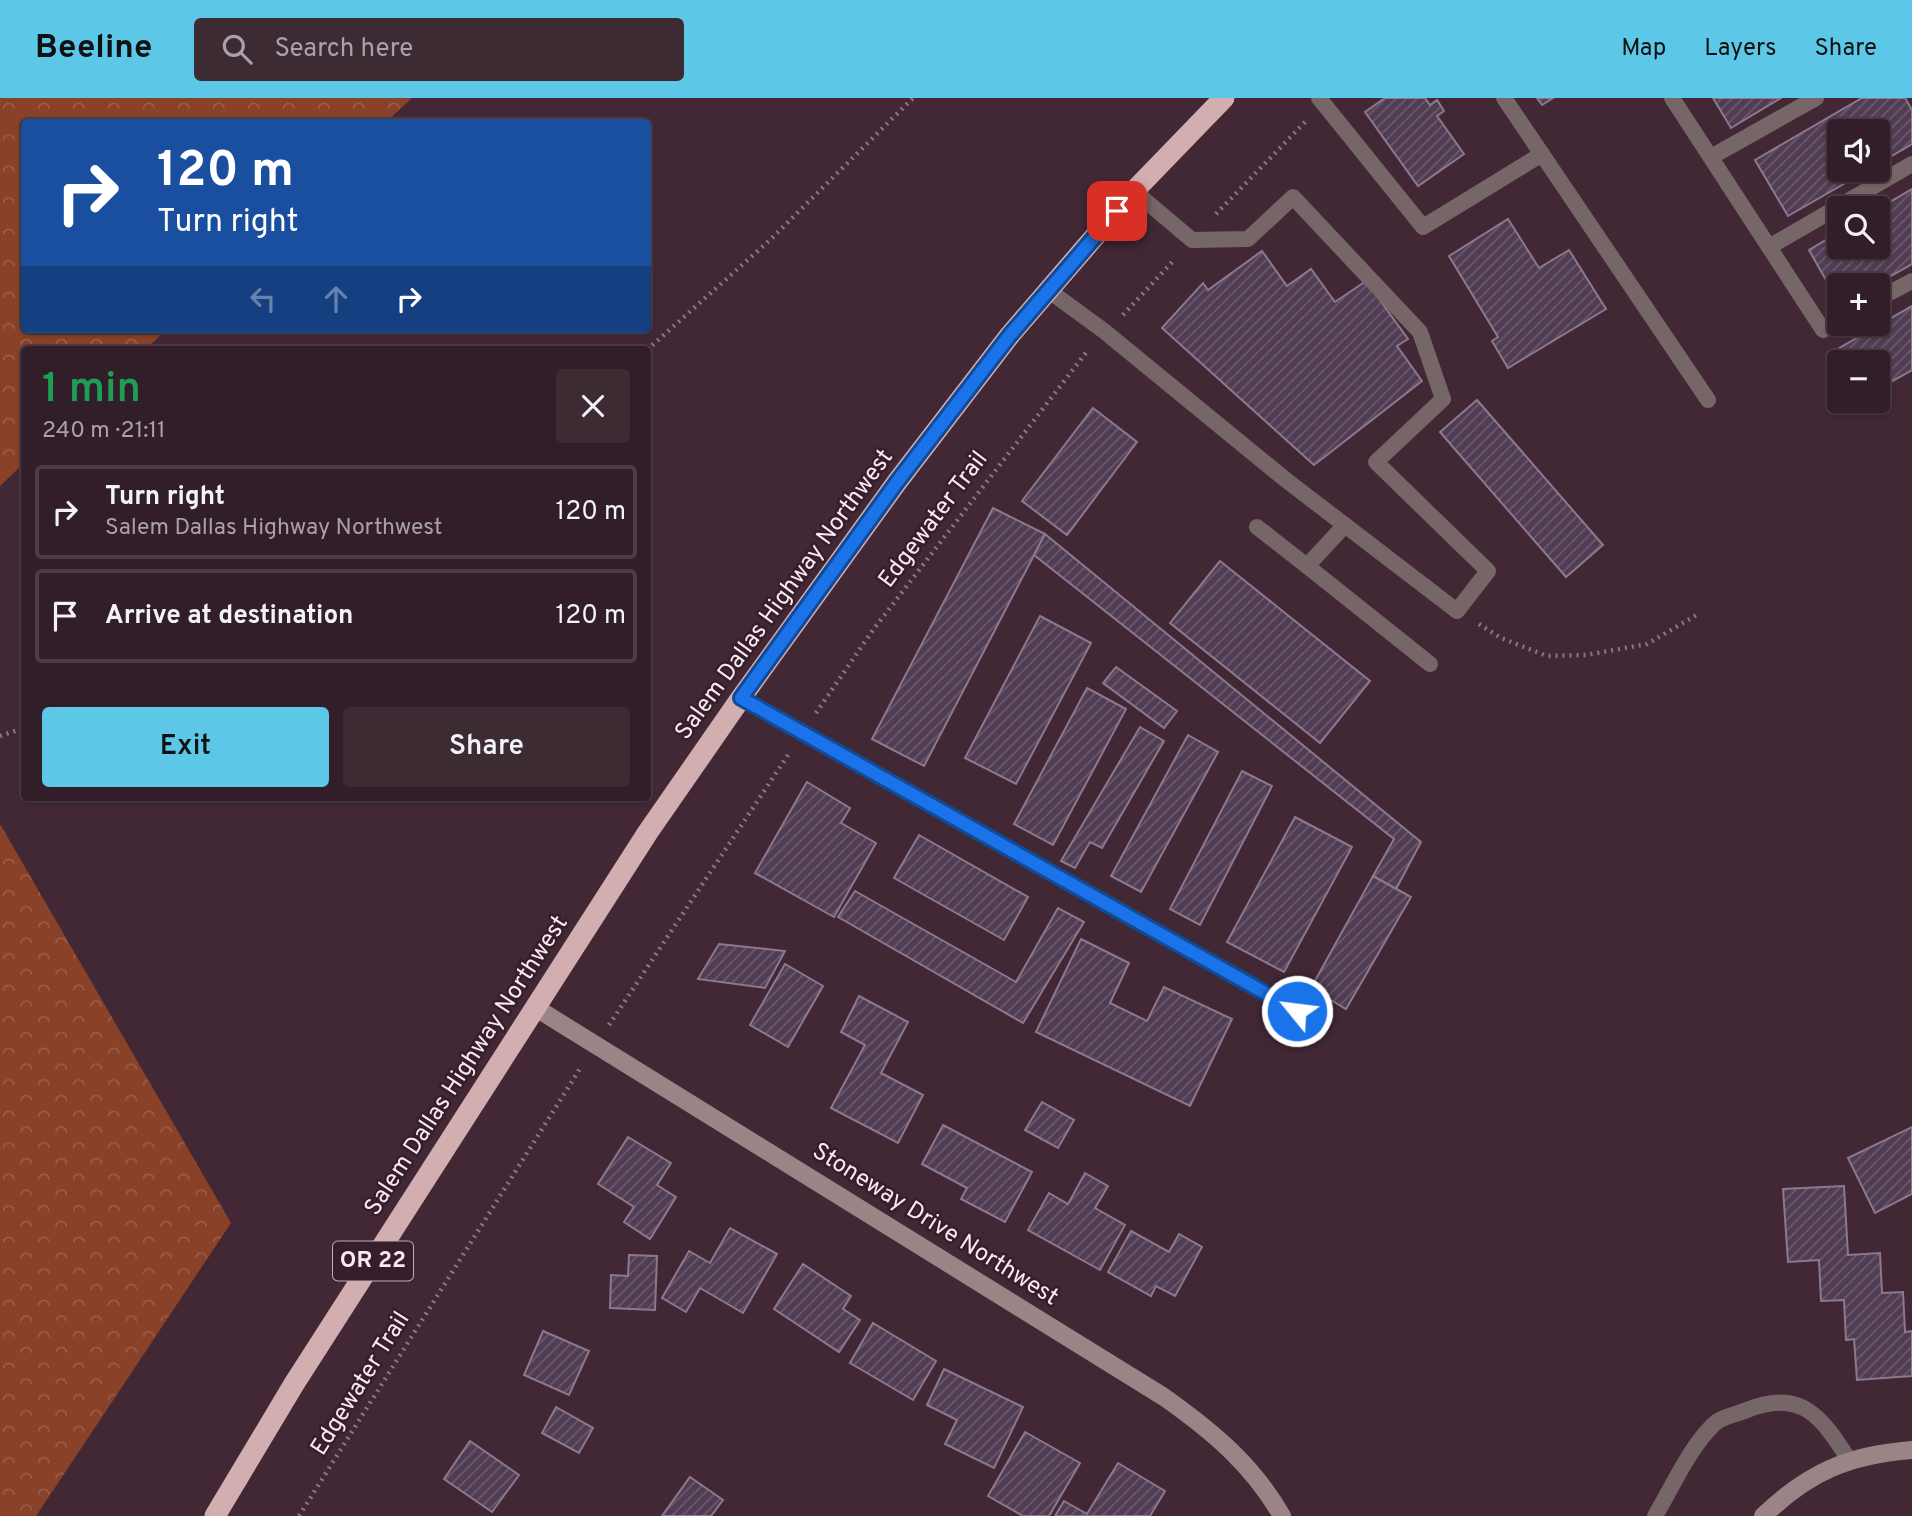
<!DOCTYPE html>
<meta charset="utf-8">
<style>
body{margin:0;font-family:Overpass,sans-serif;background:#3d2b34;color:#f1f3f6;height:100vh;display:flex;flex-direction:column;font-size:26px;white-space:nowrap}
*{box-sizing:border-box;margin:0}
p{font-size:23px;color:#a8a2a8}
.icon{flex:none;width:38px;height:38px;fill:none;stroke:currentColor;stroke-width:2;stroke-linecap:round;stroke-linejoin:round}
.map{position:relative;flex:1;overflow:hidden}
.sheet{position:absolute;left:21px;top:248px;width:630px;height:455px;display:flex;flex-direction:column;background:#321e28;border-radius:7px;box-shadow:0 2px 5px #0004,0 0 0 2px #4d3c45}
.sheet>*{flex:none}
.banner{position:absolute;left:21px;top:21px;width:630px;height:214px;border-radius:7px;box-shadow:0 2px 5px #0004,0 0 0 2px #4d3c45;background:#1a4fa0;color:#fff;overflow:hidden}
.fabs{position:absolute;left:1827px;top:21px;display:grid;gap:14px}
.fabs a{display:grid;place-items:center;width:63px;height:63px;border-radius:7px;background:#321e28;box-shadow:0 2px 5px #0004,0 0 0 2px #4d3c45;font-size:35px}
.pin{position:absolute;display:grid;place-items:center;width:60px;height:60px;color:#fff;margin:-30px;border-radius:14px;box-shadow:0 4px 10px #0006}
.me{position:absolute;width:77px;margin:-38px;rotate:299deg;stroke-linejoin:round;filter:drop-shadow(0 0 5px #0008)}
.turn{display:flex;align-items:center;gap:24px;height:147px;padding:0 21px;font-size:32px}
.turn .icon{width:91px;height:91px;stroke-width:2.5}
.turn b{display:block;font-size:49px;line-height:60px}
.lanes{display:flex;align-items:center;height:66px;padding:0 21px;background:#0003;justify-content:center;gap:35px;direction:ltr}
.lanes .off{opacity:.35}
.round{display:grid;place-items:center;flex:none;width:74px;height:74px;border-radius:7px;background:#3d2b34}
.headline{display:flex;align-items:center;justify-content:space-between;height:119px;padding:0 21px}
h1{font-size:42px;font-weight:600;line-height:52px;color:#1e9e55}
.button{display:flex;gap:14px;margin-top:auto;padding:14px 21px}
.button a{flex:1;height:80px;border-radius:7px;background:#5cc7e7;color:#111;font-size:28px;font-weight:600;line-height:80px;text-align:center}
.button a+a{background:#3d2b34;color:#f1f3f6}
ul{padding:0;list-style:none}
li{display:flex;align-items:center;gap:21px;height:94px;margin:0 14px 10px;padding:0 7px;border:4px solid #4d3c45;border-radius:7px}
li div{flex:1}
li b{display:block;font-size:26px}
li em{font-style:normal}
header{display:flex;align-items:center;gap:42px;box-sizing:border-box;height:98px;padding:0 35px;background:#5cc7e7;color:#111}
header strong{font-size:33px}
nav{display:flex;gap:38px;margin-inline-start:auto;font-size:24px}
.search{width:490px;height:63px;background:#3d2b34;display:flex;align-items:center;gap:18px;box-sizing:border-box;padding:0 24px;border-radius:7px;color:#a8a2a8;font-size:26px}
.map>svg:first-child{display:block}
.forest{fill:url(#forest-crowns)}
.building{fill:url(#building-hatch);stroke:#8d7890;stroke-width:2}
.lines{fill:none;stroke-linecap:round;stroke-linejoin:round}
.path{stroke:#8d7681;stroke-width:4.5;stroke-dasharray:2 5;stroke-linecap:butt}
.lane{stroke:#766667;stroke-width:16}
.secondary{stroke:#9c8385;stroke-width:18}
.highway{stroke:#d3aeb0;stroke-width:21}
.route-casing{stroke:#114b97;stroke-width:18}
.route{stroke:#1a73e8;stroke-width:12}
.labels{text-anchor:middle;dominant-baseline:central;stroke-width:5;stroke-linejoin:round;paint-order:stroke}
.shield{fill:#371e2b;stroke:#c0acb6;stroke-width:2}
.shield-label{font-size:23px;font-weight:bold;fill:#fae9f1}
.street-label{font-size:24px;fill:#fae9f1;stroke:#371e2b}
</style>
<header>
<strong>Beeline</strong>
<div class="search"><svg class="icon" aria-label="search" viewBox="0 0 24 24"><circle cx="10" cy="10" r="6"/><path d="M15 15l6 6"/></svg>Search here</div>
<nav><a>Map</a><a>Layers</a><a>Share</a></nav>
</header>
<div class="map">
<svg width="1912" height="1418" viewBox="0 0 1912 1418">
<defs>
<pattern id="forest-crowns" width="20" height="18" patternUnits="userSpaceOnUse" patternTransform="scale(1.75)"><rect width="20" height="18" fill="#894128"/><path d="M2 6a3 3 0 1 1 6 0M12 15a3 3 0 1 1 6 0" fill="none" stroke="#9b5c48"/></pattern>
<pattern id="building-hatch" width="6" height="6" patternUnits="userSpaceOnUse" patternTransform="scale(1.75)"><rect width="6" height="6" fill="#513d53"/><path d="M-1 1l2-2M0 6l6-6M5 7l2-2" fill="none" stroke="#6b596c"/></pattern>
</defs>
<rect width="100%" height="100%" fill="#422835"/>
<g class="forest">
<polygon points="0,0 412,0 386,24 24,24 24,231 167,231 145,252 24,252 24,365 0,388"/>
<polygon points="0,726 231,1125 36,1418 0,1418"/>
</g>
<g class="building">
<polygon points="1385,0 1425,0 1430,7 1437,2 1444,13 1437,18 1464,56 1418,88 1365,14"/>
<polygon points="1537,0 1553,0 1542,7"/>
<polygon points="1713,0 1781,0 1731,30"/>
<polygon points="1862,0 1905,0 1912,12 1912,46 1878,66 1878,33 1839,33 1839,72 1868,72 1788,118 1755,62"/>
<polygon points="1912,91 1912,166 1875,187 1839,187 1839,205 1809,152 1839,134 1839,149 1878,149 1878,111"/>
<polygon points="1508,121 1539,170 1569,152 1606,211 1508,270 1492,243 1498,239 1449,158"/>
<polygon points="1262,153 1287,188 1311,171 1335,204 1366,183 1408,241 1397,248 1422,283 1314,367 1162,230 1203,185 1208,192"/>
<polygon points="1912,208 1912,272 1878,291 1878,264 1841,264 1834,253"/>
<polygon points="1477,302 1603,447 1566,479 1440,334"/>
<polygon points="1093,310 1137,344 1067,437 1022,403"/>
<polygon points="993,410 1045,436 924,668 872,641"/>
<polygon points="1045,436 1421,744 1396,791 1373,778 1394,741 1034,457"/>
<polygon points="1220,463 1370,583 1320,645 1170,525"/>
<polygon points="1040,518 1091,545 1016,686 965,660"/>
<polygon points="1116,569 1177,613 1164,630 1103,585"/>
<polygon points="1087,590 1126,611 1053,747 1014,726"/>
<polygon points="1140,629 1164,643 1102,750 1090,744 1075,770 1061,763"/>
<polygon points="1188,637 1218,654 1141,794 1111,778"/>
<polygon points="1242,673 1272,688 1200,827 1170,811"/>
<polygon points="807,684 850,710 841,725 876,745 834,819 755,775"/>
<polygon points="1295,719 1352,749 1284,874 1227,844"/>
<polygon points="919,737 1028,799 1004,842 894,780"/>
<polygon points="1373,778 1411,799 1346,911 1311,890"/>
<polygon points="855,793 1016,884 1058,810 1084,824 1023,925 838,819"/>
<polygon points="1081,841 1129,865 1110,905 1147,923 1164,889 1232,921 1190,1008 1036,934"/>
<polygon points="719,846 785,853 765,890 698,881"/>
<polygon points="785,866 823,888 788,949 750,927"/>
<polygon points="859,898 908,924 881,975 923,997 898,1045 831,1010 865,947 841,934"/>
<polygon points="1042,1004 1074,1022 1058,1050 1025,1032"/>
<polygon points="943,1027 1032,1074 1005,1124 961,1101 967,1090 922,1066"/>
<polygon points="1912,1029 1912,1096 1875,1115 1848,1060"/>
<polygon points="628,1039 671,1065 657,1087 676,1099 650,1141 624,1124 634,1109 598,1086"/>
<polygon points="1085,1075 1108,1088 1095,1110 1125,1127 1100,1172 1028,1132 1049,1095 1068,1106"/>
<polygon points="1844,1088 1848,1157 1880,1155 1882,1195 1903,1194 1905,1234 1912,1233 1912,1278 1857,1282 1854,1241 1846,1242 1844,1202 1821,1203 1819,1162 1788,1164 1783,1091"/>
<polygon points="730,1130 777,1156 743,1215 700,1190 686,1214 662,1200 689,1153 710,1165"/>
<polygon points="1131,1133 1169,1154 1179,1136 1202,1149 1175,1198 1156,1188 1151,1198 1108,1174"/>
<polygon points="629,1157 657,1158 655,1212 610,1210 611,1177 628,1178"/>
<polygon points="803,1166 851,1198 843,1211 860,1222 839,1254 774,1211"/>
<polygon points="873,1225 936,1263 913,1302 850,1265"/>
<polygon points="543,1233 589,1253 569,1297 524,1277"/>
<polygon points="944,1271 1023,1309 994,1370 945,1346 957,1322 927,1307"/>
<polygon points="556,1309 593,1330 579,1355 542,1335"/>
<polygon points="1025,1334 1080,1365 1049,1418 1023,1418 988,1398"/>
<polygon points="470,1343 519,1377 492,1414 444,1381"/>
<polygon points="1118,1365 1165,1393 1150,1418 1055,1418 1064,1403 1087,1416"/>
<polygon points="690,1379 723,1402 711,1418 662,1418"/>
</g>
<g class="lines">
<g class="path">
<polyline points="1216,116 1307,22"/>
<polyline points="1123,217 1175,161"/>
<polyline points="647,252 770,142 913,0"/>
<polyline points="1479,526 1501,540 1547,558 1586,557 1647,546 1700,515"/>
<polyline points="816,615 873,532 1088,252"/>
<polyline points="0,638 24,630"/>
<polyline points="609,927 790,654"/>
<polyline points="299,1418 581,969"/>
</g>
<g class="lane">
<polyline points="1319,0 1423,129 1542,56"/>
<polyline points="1504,0 1708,302"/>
<polyline points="1672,0 1823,232 1839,223"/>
<polyline points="1711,59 1816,0"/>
<polyline points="1769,149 1912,66"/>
<polyline points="1048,192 1104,233 1286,382 1457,513 1488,473 1376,364 1443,301 1420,234 1293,99 1248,141 1192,142 1134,93"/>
<polyline points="1878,201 1912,183"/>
<polyline points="1345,427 1307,468 1430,566"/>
<polyline points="1257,429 1307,468"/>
<polyline points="741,600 1297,913"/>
<path d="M1655 1418C1673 1388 1688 1352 1713 1327 1720 1319 1737 1316 1747 1312 1801 1290 1822 1319 1849 1362"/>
</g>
<g class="secondary">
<path d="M536 910 1164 1299C1212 1333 1252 1366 1282 1418"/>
<path d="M1763 1418C1809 1374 1848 1357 1912 1352"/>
</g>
<polyline class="highway" points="215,1418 294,1286 648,734 741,600 897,384 1010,237 1134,93 1224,0"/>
</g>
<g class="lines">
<g class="route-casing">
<polyline id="route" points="1117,113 1010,237 897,384 741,600 1297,913"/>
</g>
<use href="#route" class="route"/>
</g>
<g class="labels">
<rect class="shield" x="333" y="1143.5" width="80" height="39" rx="5"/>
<g class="shield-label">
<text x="373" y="1163">OR 22</text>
</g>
<g class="street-label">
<text transform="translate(934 422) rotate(-53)">Edgewater Trail</text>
<text transform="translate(785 497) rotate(-54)">Salem Dallas Highway Northwest</text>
<text transform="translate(467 968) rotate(-57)">Salem Dallas Highway Northwest</text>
<text transform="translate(935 1127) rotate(32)">Stoneway Drive Northwest</text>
<text transform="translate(361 1286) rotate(-58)">Edgewater Trail</text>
</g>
</g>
</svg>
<div class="fabs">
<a><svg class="icon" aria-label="sound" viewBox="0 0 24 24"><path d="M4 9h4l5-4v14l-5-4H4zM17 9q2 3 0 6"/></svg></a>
<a><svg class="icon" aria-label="search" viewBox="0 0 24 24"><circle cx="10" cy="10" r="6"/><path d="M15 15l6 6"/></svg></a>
<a>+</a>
<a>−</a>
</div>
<div class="pin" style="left:1117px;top:113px;background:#d93025"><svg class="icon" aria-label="arrive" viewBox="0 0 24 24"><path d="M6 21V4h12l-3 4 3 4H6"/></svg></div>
<svg class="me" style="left:1297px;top:913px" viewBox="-20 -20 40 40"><circle r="17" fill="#1a73e8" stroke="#fff" stroke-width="3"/><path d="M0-11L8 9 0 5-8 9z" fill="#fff"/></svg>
<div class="banner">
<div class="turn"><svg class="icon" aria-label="right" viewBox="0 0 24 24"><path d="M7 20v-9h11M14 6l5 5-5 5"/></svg><div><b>120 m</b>Turn right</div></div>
<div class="lanes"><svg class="icon off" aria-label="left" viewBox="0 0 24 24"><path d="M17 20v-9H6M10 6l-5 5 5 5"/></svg><svg class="icon off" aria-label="ahead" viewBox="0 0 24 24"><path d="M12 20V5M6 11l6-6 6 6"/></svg><svg class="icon" aria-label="right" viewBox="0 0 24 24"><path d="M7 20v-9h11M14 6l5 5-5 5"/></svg></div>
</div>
<section class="sheet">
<div class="headline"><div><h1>1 min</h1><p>240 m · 21:11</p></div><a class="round"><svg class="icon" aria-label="close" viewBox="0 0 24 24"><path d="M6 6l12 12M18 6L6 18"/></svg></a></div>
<ul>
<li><svg class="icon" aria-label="right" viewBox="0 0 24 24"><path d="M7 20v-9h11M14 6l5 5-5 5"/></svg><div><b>Turn right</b><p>Salem Dallas Highway Northwest</p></div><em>120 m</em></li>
<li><svg class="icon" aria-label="arrive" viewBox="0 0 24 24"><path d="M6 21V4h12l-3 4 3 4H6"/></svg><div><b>Arrive at destination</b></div><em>120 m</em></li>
</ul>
<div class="button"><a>Exit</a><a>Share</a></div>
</section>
</div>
